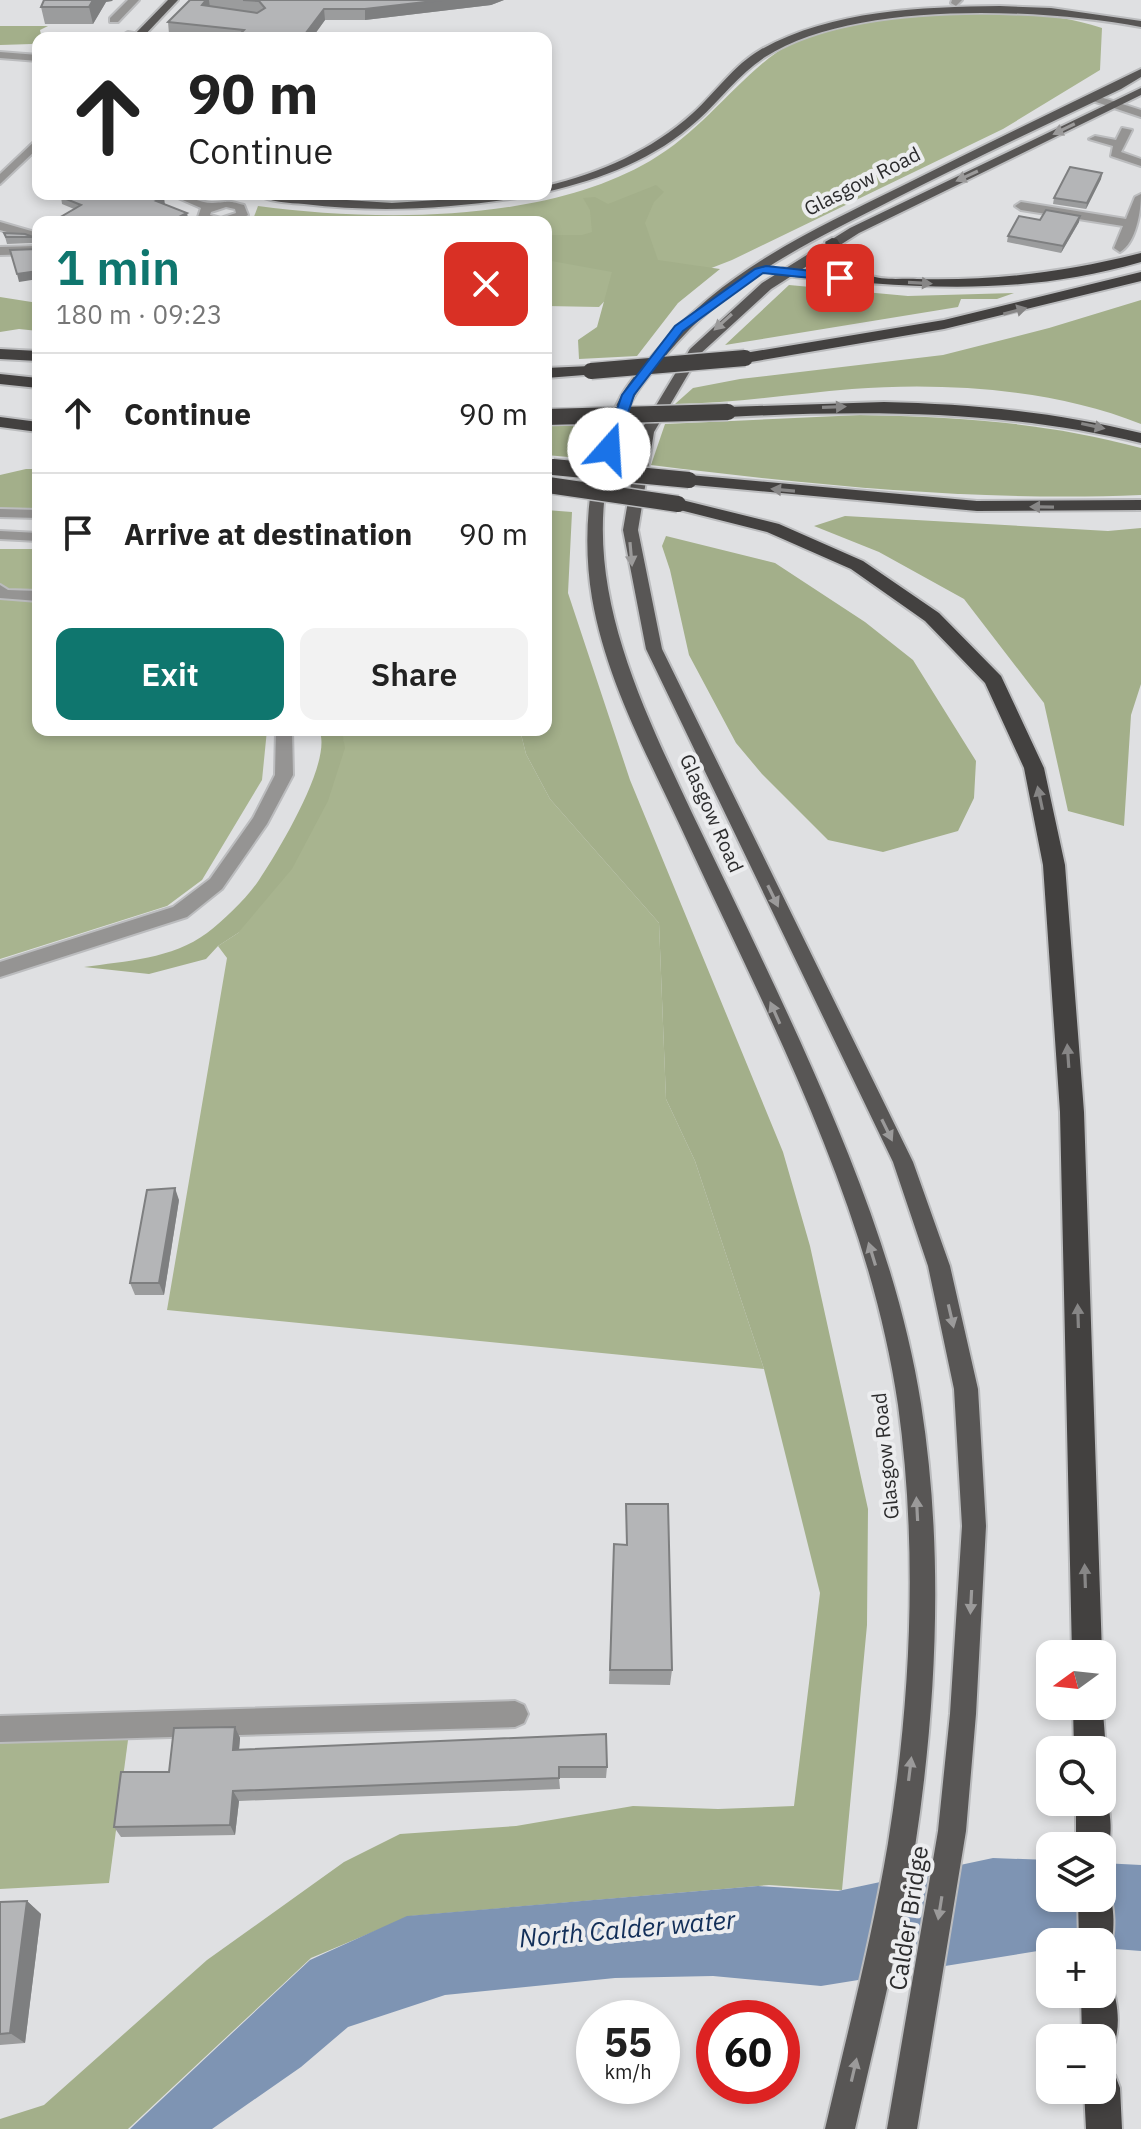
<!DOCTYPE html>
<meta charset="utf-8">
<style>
body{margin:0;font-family:"IBM Plex Sans",sans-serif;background:#f2f2f2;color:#222;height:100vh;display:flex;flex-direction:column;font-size:30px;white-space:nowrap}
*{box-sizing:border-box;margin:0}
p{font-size:26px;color:#767676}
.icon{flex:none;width:44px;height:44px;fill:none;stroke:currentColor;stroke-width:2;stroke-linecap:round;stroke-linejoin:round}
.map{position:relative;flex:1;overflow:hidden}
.details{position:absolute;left:32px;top:216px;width:520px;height:520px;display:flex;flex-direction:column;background:#fff;border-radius:16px;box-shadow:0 4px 12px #0003}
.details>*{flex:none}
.guide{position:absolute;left:32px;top:32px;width:520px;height:168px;border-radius:16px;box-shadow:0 4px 12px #0003;background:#fff;color:#222;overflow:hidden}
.needle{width:52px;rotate:255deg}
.tools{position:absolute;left:1036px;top:1640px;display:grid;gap:16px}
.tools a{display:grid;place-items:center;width:80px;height:80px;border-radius:16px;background:#fff;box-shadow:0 4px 12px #0003;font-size:40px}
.speed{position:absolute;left:576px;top:2000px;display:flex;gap:16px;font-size:40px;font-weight:700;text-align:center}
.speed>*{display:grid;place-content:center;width:104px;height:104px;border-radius:50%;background:#fff;box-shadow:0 4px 12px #0003;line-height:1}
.speed small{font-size:20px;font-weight:400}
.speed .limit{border:12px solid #d22;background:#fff;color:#111}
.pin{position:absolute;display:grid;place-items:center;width:68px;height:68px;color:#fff;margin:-34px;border-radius:16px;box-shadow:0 4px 12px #0006}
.me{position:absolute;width:88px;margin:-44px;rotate:19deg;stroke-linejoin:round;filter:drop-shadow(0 0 6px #0008)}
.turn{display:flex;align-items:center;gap:28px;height:168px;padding:0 24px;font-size:36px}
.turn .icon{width:104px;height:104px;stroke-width:2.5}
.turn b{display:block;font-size:56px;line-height:68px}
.round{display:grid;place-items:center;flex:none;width:84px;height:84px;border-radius:16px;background:#f2f2f2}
.headline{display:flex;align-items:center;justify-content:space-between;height:136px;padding:0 24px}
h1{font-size:48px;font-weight:600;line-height:60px;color:#0f766e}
.primary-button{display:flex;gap:16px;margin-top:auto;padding:16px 24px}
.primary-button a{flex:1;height:92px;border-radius:16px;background:#0f766e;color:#fff;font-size:32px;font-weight:600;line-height:92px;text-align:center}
.primary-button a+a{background:#f2f2f2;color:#222}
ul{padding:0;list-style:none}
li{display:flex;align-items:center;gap:24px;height:120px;padding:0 24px;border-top:2px solid #e0e0e0}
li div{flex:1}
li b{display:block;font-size:30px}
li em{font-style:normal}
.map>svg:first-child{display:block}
.green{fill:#a8b48f}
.forest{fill:#a3af8a}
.water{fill:#7e94b3}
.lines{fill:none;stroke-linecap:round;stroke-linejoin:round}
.minor-casing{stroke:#bbbcbe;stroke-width:4}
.major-casing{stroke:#bbbcbe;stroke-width:4}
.highway-casing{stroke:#bbbcbe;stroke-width:4}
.minor{fill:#959493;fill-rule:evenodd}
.major{fill:#585655;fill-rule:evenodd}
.highway{fill:#434140;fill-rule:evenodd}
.highway-bridge-casing{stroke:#bbbcbe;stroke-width:19;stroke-linecap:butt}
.highway-bridge{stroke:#434140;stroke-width:16}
.wall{fill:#9b9c9d}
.shaded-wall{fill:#7e7f80}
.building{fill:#b4b5b7;stroke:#7e7f80;stroke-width:2}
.oneway{fill:#9b9a9a}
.oneway2{fill:#878686}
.route{fill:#1a73e8;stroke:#114b97;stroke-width:2}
.labels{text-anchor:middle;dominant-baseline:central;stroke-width:8;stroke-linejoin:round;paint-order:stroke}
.street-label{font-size:20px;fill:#2c2c2d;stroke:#ecedef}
.near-street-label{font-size:24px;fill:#2c2c2d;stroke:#ecedef}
.near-water-label{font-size:26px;font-style:italic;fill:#122f59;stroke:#ecedef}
</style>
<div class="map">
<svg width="1141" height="2129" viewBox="0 0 1141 2129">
<rect width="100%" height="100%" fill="#dfe0e2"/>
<g class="green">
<path d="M924 12C985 12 1044 9 1102 28L1100 70 1003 129 732 260 696 274 625 279 599 307 546 306V222H252L258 206C377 222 544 223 650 161 697 134 728 91 769 58 813 24 872 20 924 12Z"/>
<polygon points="0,549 38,549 38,730 267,730 262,780 202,880 167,906 0,959"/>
<polygon points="342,730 520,730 526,754 550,799 659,923 666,1099 695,1161 764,1369 167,1310 227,958 218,946 238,933 344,748"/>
<polygon points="130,1725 109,1883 0,1889 0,1729"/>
</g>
<g class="forest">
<polygon points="48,26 40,30 41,35 32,44 0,45 0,26"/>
<polygon points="656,185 664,192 654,202 645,223 658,260 720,269 678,303 637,356 579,359 578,340 597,327 612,272 546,260 546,235 582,235 592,232 590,210 583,198 595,197 608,204"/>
<polygon points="789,285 908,296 1014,293 997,299 961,299 958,307 725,345"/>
<polygon points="0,297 38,303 38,331 19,329 0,332"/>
<path d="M1141 300V424C1053 389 946 382 852 389 793 394 735 403 675 404L693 388 740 379 943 355 1049 328Z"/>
<path d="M860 415C958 417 1045 422 1141 448V495C981 502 810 485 651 465L665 424Z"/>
<polygon points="546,426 599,426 591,459 546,455"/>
<polygon points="26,469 38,469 38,515 0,514 0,475"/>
<polygon points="546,510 572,512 568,593 630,780 783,1152 810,1246 868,1509 867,1625 842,1890 769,1885 411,1916 311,1958 128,2129 0,2129 0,2119 44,2105 207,1960 344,1862 400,1834 516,1826 633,1806 718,1809 794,1806 820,1593 764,1369 695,1161 666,1099 659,923 550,799 526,754 520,730 546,730"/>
<polygon points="845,516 1108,531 1141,528 1141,684 1131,715 1124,826 1068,811 1044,703 964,599 879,552 814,526"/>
<polygon points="666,536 775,563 865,622 913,660 976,761 974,798 958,831 883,852 828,840 762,774 736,743 689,655 670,570 662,546"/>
<path d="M319 730H342L345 748 328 801 292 869 238 933 218 946 206 959 149 974 84 967C126 961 172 959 207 933 224 920 247 898 259 880 277 853 334 760 319 730Z"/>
</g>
<polygon class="water" points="993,1858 1050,1860 1050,1898 1102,1898 1102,1863 1141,1865 1141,1951 1102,1948 1102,1942 1050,1942 1050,1949 821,1986 713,1976 615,1978 445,1995 348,2027 301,2067 212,2129 130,2129 310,1960 407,1916 758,1886 838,1891"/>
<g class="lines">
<g class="minor-casing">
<g id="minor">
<polygon points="128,0 139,0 118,22 110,22 110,18"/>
<polygon points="952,0 962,0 956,6 951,3"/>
<polygon points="128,32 162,38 124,37 123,35"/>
<polygon points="0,52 38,55 38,61 0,58"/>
<polygon points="1094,95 1141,110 1141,117 1090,100 1090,96"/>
<polygon points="1122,128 1132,130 1121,152 1141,159 1141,166 1111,156 1113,146 1089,139 1095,136 1116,140"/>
<polygon points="38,138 38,148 0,184 0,174"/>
<path d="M169 194C185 194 203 204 213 203 230 202 226 200 244 205L248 215C234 224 212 226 198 217L201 208ZM226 207 235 209 236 213 221 218 210 215 211 212Z"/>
<path d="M1141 194C1141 211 1136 243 1120 252L1114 248 1123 226 1021 210 1015 206 1021 202 1126 219 1135 197Z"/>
<polygon points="0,222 38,233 38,241 0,230"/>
<polygon points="38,246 38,254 0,255 0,247"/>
<polygon points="0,509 38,510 38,518 0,517"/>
<polygon points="0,531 38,533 38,541 0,539"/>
<polygon points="0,585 8,590 38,591 38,601 0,598"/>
<polygon points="276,730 292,730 293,775 267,824 222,889 187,917 0,977 0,962 173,907 210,879 253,818 275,775"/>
<polygon points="515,1701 524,1705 528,1714 524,1723 515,1727 0,1742 0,1716"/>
</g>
</g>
<g class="major-casing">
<g id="major">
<polygon points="168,0 178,0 142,38 131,38"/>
<path d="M1000 6 1051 8 1141 21V27C1040 8 854 0 765 57 739 74 721 99 698 120 655 159 602 179 546 192V186C600 173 651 151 693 113 715 93 734 65 760 50 831 10 920 7 1000 6Z"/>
<path d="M1141 69V77L1121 89C1045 125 969 161 894 199 808 243 731 278 668 353 655 369 641 383 632 401 563 546 630 681 692 813 728 888 765 964 800 1041 852 1157 901 1277 921 1404 944 1549 937 1703 915 1847 900 1942 876 2035 855 2129H825C847 2034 872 1939 888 1843 911 1700 918 1549 898 1405 869 1207 773 1026 690 847 654 767 607 686 592 598 581 532 589 455 621 396 631 378 646 363 659 348 724 270 811 231 900 187 980 147 1061 108 1141 69Z"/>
<polygon points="1141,88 1141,95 859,233 771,289 700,354 654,432 638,530 662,649 913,1162 950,1266 978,1389 986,1526 976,1714 966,1831 917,2129 887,2129 938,1831 950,1714 962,1526 954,1389 928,1266 893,1162 646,649 623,530 640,432 690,349 762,283 850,228"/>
<path d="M256 194 392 203 529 194 523 197C450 209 378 213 304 204 290 203 268 202 256 194Z"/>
</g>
</g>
<g class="highway-casing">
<g id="highway">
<path d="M832 238 837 239C846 254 852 267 869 275 883 281 902 278 917 279 995 281 1066 272 1141 253V262C1016 298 910 287 783 276L776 272 783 268 846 273 825 242Z"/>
<polygon points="1141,272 1141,281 944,329 745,363 737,358 745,353 944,320"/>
<polygon points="0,349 38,351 38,361 0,359"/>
<polygon points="591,366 599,371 597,374 546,378 546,368"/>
<polygon points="0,374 38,378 38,388 0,384"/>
<path d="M884 402C972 404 1056 412 1141 433V443C1004 410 868 410 728 417L720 412 728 407Z"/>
<polygon points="0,417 38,422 38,432 0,427"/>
<polygon points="689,475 977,501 1141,500 1141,510 977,511 683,484 680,480"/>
<polygon points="678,499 779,524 863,561 939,613 1001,676 1044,768 1065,865 1084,1112 1102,1654 1102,1655 1072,1654 1060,1112 1043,865 1024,768 985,683 925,621 851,569 767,532 672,508 669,504 672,500"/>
<polygon points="1102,1699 1106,1750 1102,1760 1102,1750 1074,1750 1073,1706 1102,1706"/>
<path d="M1102 1790C1112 1806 1115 1845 1102 1859V1846H1076V1802H1102Z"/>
<path d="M1102 1884 1107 1886C1115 1906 1116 1934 1108 1954L1102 1957V1942H1079L1078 1898H1102Z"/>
<path d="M1102 1978 1110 1982C1119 2002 1121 2030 1112 2050L1102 2055V2038H1082L1081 1994H1102Z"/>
<polygon points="1102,2070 1115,2075 1120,2088 1122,2129 1086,2129 1084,2090 1102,2090"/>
</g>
</g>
<use href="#minor" class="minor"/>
<use href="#major" class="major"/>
<use href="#highway" class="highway"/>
<g class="highway-bridge-casing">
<g id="highway-bridge">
<polyline points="591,371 745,358"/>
<polyline points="546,417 728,412"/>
<polyline points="553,467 689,480"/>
<polyline points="548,485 678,504"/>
</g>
</g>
<use href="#highway-bridge" class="highway-bridge"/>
</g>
<g class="wall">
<polygon points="190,0 504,0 491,5 365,20 325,20 312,38 212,38 169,34 168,22"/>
<polygon points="112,1 106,2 93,24 45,24 41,7"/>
<polygon points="1102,173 1101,179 1086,209 1053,204 1054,198"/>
<polygon points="54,194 155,194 165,205 187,213 188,220 74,209 62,204 61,197"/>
<polygon points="1040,220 1079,222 1061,253 1007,242 1008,236"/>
<polygon points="4,233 33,237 34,243 7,244"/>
<polygon points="179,1200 164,1295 135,1295 130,1283"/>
<polygon points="626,1504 672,1670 670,1685 609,1684 614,1544 626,1545"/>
<polygon points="235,1727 240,1738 239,1750 607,1767 606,1778 559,1778 560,1789 239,1801 235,1835 121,1837 114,1827 169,1772"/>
<polygon points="27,1901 41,1914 25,2043 0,2045 0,1902"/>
</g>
<g class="shaded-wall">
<polygon points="93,0 113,0 112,1 106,2 93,24 89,7"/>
<polygon points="206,0 209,0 210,8 202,5"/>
<polygon points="442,0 504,0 491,5 365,20 365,9"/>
<polygon points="324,9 325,20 312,38 302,38"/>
<polygon points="1102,173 1101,179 1086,209 1087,203"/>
<polygon points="164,197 165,205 156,201"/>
<polygon points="187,213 188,220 184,222 169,222"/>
<polygon points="1080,216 1079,222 1061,253 1063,246"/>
<polygon points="38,271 38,279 19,282 17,274"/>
<polygon points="175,1188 179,1200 164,1295 159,1283"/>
<polygon points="235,1727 240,1738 238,1761 233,1750"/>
<polygon points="233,1791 239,1801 235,1835 230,1825"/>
<polygon points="27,1901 41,1914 25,2043 10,2033"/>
</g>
<g class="building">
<polygon points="44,0 93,0 89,7 41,7"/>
<polygon points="190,0 206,0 202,5 257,13 265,8 259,1 243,0 442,0 365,9 324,9 302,38 236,38 244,30 168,22"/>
<polygon points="1070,167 1102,173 1087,203 1054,198"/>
<polygon points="67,194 155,194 164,197 156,201 187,213 169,222 52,222 81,205 61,197"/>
<polygon points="1046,210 1080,216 1063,246 1008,236 1019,216 1040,220"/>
<polygon points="4,233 25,234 33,237 6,237"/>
<polygon points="38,249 38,271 17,274 10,250"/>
<polygon points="175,1188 159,1283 130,1283 147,1190"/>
<polygon points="626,1504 668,1504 672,1670 610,1670 614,1544 627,1545"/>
<polygon points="235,1727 233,1750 606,1734 607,1767 559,1767 559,1778 233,1791 230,1825 114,1827 121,1772 169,1772 174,1728"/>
<polygon points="27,1901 10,2033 0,2034 0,1902"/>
</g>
<defs><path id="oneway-solid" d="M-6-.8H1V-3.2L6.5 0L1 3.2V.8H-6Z" transform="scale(2)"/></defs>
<g class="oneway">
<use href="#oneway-solid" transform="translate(1064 129) rotate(154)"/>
<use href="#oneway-solid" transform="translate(967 176) rotate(155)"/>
<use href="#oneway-solid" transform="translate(723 322) rotate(138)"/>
<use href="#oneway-solid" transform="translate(631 554) rotate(85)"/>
<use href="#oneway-solid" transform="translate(773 896) rotate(64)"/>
<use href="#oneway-solid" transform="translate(775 1013) rotate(-114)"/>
<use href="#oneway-solid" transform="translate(887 1130) rotate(64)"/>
<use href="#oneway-solid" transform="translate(872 1254) rotate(-107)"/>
<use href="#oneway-solid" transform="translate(951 1316) rotate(77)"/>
<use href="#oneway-solid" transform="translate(917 1509) rotate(-93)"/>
<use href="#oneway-solid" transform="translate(971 1602) rotate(93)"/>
<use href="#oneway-solid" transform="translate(910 1769) rotate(-83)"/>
<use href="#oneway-solid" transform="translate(940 1908) rotate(99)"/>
<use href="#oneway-solid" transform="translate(854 2070) rotate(-77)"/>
</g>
<g class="oneway2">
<use href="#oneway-solid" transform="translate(920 283) rotate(3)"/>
<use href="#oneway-solid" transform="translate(1015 311) rotate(-15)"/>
<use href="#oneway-solid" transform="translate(834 407) rotate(-2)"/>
<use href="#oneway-solid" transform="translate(1093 426) rotate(12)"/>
<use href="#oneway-solid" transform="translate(783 490) rotate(-175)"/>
<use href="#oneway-solid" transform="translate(1042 507) rotate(-179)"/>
<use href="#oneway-solid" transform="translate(1040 798) rotate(-102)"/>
<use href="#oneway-solid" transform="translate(1068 1056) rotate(-94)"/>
<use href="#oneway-solid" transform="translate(1078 1316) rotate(-92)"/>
<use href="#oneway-solid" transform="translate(1085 1576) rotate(-92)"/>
</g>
<polygon class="route" points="766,266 840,274 846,278 840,281 763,273 683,331 634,395 616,449 605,451 603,449 622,395 675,326 755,269"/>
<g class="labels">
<g class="street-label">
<text transform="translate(862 181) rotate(-27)">Glasgow Road</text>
<text transform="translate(712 813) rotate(66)">Glasgow Road</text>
<text transform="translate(885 1456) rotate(-96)">Glasgow Road</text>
</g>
<g class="near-street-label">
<text transform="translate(908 1918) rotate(-81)">Calder Bridge</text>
</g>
<g class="near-water-label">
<text transform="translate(627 1928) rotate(-5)">North Calder water</text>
</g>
</g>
</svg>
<div class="tools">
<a><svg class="needle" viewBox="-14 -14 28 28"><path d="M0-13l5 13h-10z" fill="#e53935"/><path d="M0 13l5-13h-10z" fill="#767676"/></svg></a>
<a><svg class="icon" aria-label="search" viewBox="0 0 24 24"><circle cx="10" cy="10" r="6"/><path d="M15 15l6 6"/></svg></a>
<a><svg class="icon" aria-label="layers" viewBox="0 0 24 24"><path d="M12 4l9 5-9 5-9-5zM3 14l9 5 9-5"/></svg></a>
<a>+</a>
<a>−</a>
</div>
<div class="speed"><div>55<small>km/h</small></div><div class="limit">60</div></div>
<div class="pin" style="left:840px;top:278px;background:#d93025"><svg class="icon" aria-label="arrive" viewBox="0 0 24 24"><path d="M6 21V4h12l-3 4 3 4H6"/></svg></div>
<svg class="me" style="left:609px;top:449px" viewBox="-20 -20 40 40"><circle r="19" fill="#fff"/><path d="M0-13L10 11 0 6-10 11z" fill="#1a73e8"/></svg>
<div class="guide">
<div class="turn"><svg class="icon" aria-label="ahead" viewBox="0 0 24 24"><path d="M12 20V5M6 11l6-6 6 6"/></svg><div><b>90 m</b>Continue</div></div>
</div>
<section class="details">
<div class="headline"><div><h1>1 min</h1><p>180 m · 09:23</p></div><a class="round" style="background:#d93025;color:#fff"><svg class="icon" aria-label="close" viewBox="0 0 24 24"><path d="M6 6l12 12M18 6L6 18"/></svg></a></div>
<ul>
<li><svg class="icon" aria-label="ahead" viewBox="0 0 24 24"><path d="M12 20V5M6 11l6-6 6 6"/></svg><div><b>Continue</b></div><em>90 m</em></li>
<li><svg class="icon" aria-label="arrive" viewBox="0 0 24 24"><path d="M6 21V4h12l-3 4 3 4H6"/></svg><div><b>Arrive at destination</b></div><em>90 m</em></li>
</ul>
<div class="primary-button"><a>Exit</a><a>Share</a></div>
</section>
</div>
